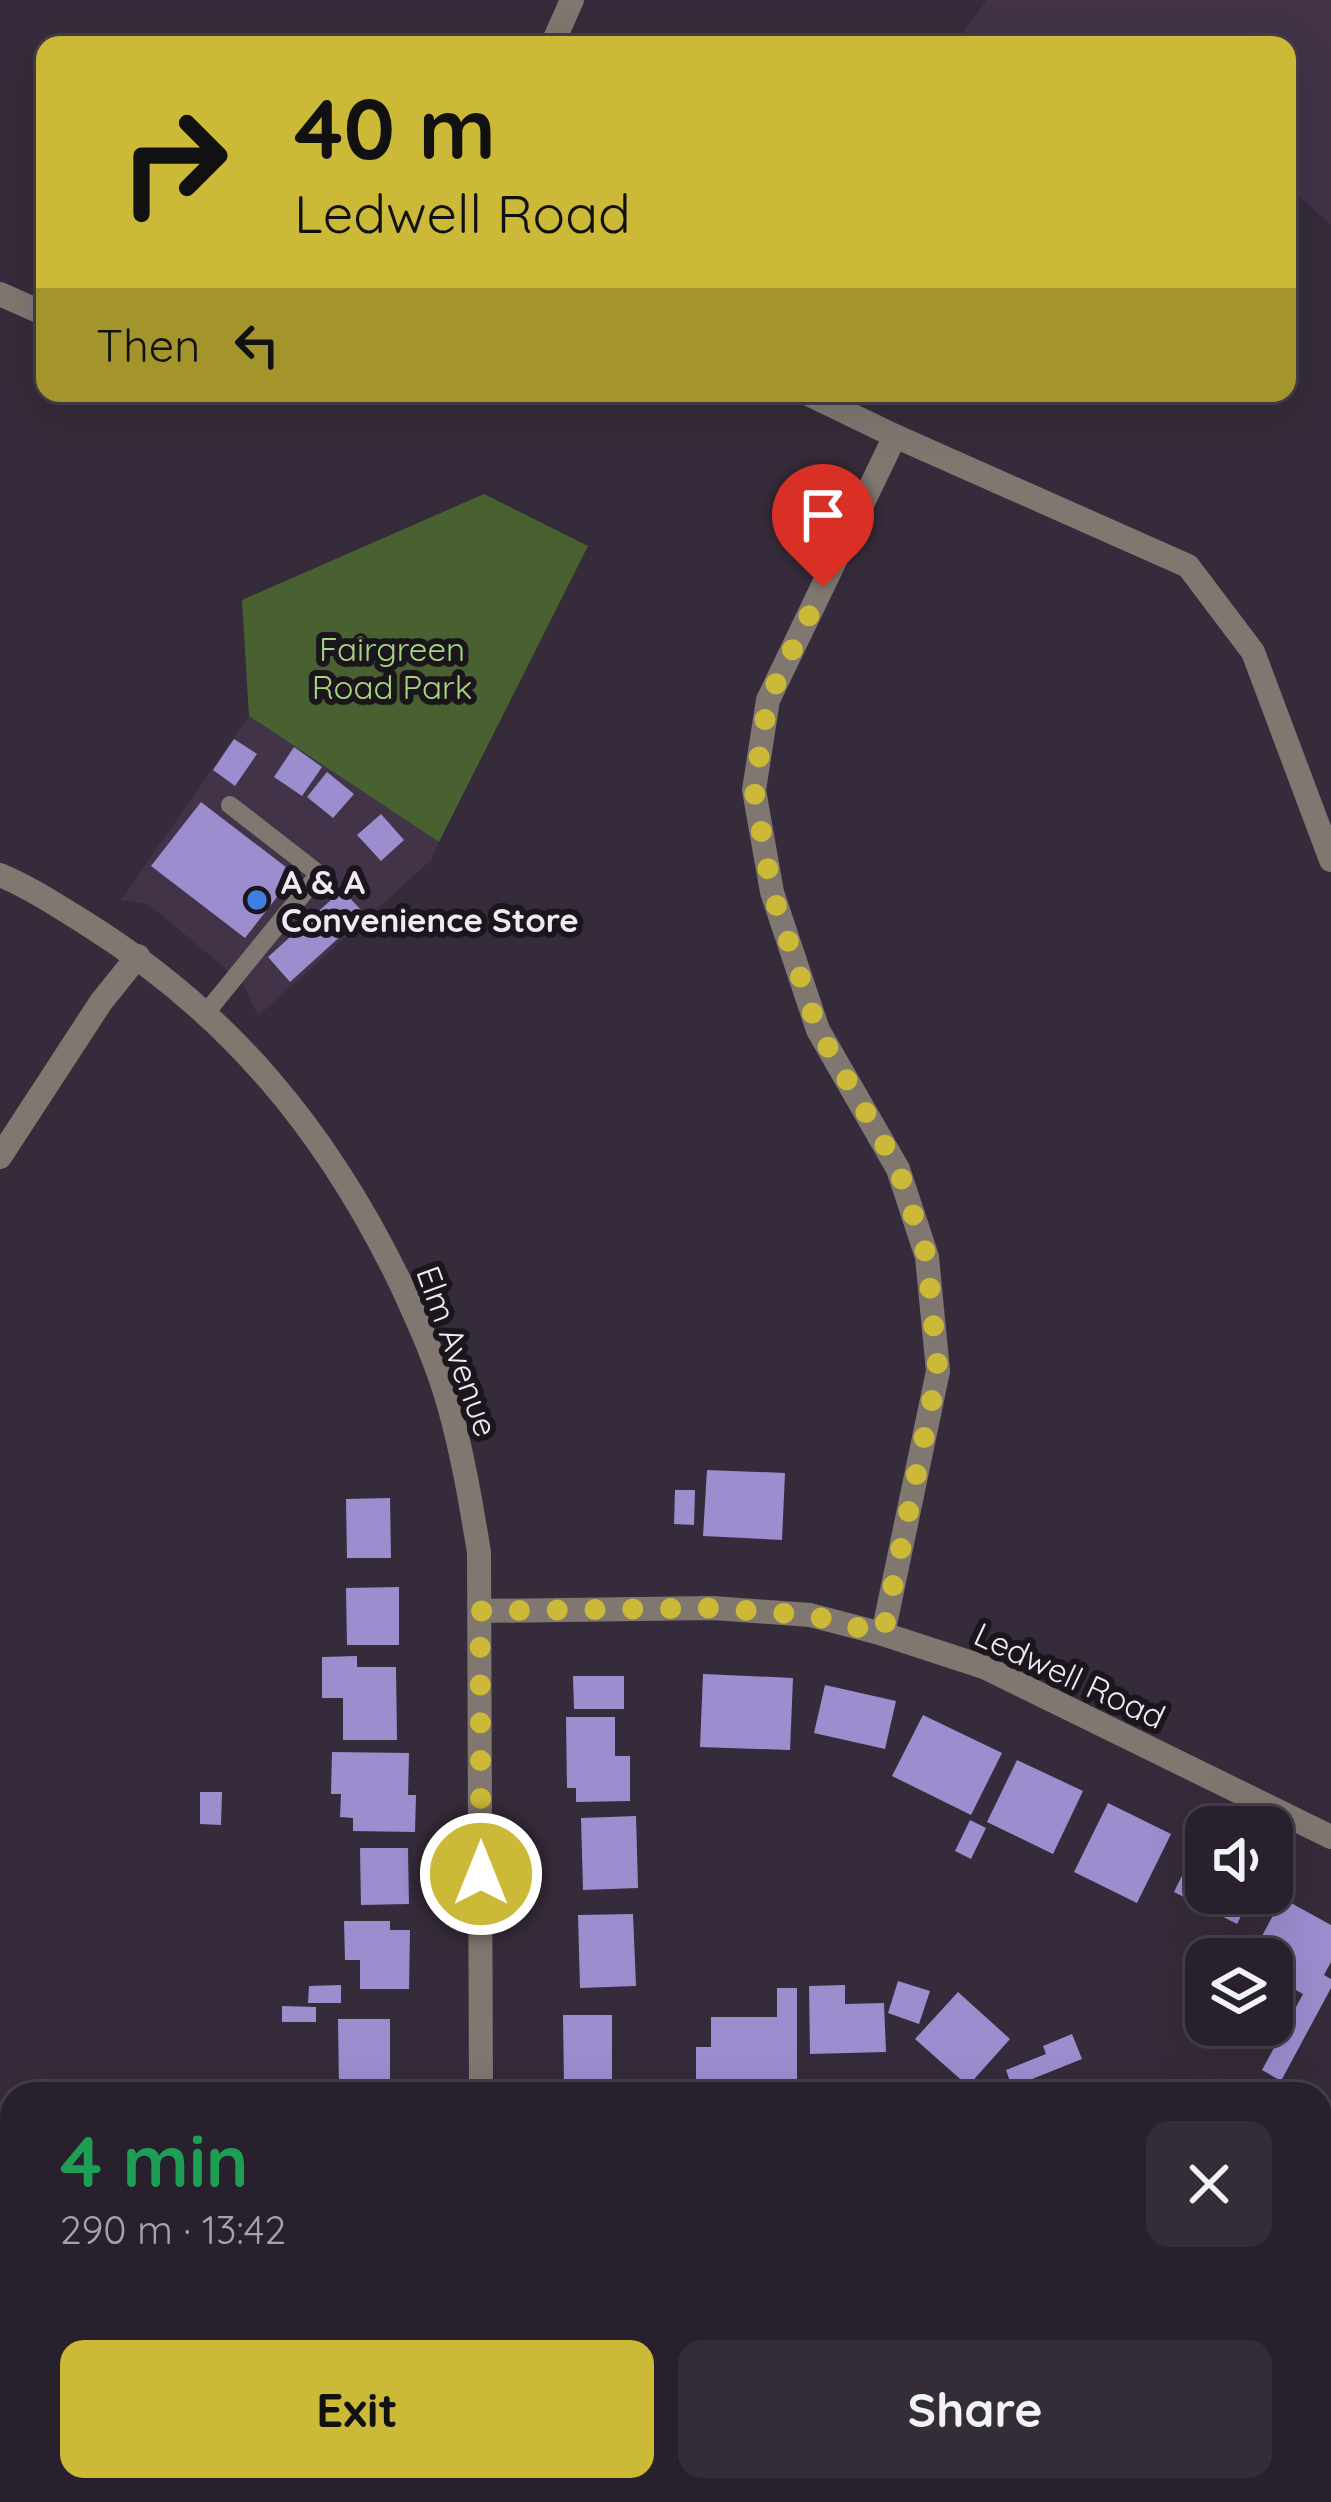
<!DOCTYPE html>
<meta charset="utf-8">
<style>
body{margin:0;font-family:Quicksand,sans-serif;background:#342d38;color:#f1f3f6;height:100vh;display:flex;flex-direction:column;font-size:45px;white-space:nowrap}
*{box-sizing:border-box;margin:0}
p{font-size:39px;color:#a5a3a9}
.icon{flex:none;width:66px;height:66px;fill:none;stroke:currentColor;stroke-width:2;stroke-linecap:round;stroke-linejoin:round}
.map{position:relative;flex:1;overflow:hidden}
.panel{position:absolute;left:0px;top:2082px;width:1332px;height:420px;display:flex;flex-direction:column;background:#28202c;border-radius:36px 36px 0 0;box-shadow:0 12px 48px #0002,0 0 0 3px #443e48}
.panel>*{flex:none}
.banner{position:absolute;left:36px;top:36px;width:1260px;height:366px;border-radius:24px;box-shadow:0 12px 48px #0002,0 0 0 3px #443e48;background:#ccb938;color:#111;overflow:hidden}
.tools{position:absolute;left:1185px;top:1806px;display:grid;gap:24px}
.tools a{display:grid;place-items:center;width:108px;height:108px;border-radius:24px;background:#28202c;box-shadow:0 12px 48px #0002,0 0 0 3px #443e48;font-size:60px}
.pin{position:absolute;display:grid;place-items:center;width:102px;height:102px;color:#fff;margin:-123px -51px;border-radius:50% 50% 50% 0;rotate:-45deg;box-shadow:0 0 12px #0007}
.pin .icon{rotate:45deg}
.me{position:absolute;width:132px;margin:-66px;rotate:0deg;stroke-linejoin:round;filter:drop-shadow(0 0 9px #0008)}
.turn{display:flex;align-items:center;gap:42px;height:252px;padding:0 60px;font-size:54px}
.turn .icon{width:156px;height:156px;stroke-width:2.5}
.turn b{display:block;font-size:84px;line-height:102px}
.then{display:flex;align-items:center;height:114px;padding:0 60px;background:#0003;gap:24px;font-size:45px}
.round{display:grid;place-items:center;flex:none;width:126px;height:126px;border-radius:24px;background:#342d38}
.headline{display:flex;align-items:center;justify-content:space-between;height:204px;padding:0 60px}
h1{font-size:72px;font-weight:700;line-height:90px;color:#1e9e55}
.action{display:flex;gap:24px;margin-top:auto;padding:24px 60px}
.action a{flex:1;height:138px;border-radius:24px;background:#ccb938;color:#111;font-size:48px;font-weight:700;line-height:138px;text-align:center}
.action a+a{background:#342d38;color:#f1f3f6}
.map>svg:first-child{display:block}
.built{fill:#423348}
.green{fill:#496031}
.building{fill:#9c8dcf}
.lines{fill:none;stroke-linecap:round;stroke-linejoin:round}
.service{stroke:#807771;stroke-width:18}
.minor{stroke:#807771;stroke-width:24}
.route{stroke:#ccb938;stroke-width:21;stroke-dasharray:0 37.8}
.shop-dot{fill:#3f7fe0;stroke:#1b161d;stroke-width:4.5}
.labels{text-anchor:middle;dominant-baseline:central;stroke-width:12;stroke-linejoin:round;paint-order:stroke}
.park-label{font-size:33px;fill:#a9d57b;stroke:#1b161d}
.poi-label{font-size:33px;font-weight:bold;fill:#f0e9f3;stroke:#1b161d;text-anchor:start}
.street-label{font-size:33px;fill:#f0e9f3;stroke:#1b161d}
</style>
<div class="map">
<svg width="1331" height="2502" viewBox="0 0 1331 2502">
<rect width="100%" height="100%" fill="#362b3a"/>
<g class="built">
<polygon points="987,0 1331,0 1331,225 1287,185 1287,45 987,45 962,33"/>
<polygon points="249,716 439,842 431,860 258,1016 242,982 148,904 121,900"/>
</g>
<g class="green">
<polygon points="484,494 588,546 439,842 249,716 242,600"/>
<polygon points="12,2204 12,2379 0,2371 0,2210"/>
</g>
<g class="building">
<polygon points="234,739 257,754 235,786 213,770"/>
<polygon points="294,747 322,767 302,796 274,777"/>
<polygon points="327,772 354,794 333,818 307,797"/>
<polygon points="201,802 295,874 245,938 151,866"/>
<polygon points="381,814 404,840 381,861 357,835"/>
<polygon points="342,890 365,914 290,982 268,957"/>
<polygon points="707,1470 785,1473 782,1540 703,1536"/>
<polygon points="675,1490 695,1490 694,1525 674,1524"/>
<polygon points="390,1498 391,1558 347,1558 346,1499"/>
<polygon points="399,1587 399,1645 347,1645 346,1588"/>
<polygon points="357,1656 357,1667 396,1667 397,1740 343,1740 343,1698 322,1698 322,1657"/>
<polygon points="703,1674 793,1678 790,1750 700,1747"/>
<polygon points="573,1676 624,1676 624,1709 574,1709"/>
<polygon points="825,1685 896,1701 885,1749 814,1733"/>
<polygon points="923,1715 1002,1753 971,1815 892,1776"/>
<polygon points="566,1717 615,1717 615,1756 630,1756 630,1801 576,1802 576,1788 567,1788"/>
<polygon points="332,1752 409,1753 408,1795 416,1795 415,1832 353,1831 353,1818 340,1817 341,1794 331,1794"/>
<polygon points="1017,1760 1083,1791 1053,1854 987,1822"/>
<polygon points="200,1792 222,1792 221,1825 200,1824"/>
<polygon points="1108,1803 1171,1834 1137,1903 1074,1872"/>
<polygon points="636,1816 638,1888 583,1890 581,1818"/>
<polygon points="970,1820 986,1828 971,1859 955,1851"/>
<polygon points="1196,1847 1206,1852 1206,1893 1253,1893 1237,1924 1174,1892"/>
<polygon points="360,1848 408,1848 409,1904 361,1905"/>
<polygon points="1282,1898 1331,1925 1331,1962 1324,1975 1331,1979 1331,1988 1281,2081 1262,2070 1303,1994 1272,1977 1272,1959 1250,1959"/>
<polygon points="633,1914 636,1986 580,1988 578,1915"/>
<polygon points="344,1921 390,1921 390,1930 410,1930 409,1989 360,1989 360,1960 345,1960"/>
<polygon points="898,1981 930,1991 919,2024 888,2013"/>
<polygon points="341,1985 341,2003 308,2003 309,1986"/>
<polygon points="845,1985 845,2004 884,2003 886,2052 810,2054 809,1986"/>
<polygon points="777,1988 797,1988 797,2094 696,2094 696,2047 711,2047 711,2017 777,2017"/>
<polygon points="958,1992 1010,2039 968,2086 915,2039"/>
<polygon points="282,2006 316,2007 316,2022 282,2022"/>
<polygon points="563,2015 612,2015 612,2086 564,2087"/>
<polygon points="338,2019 390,2019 390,2089 339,2089"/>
<polygon points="1072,2034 1082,2059 1012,2087 1006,2070 1046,2054 1043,2046"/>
<polygon points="338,2490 416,2490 416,2500 338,2501"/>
<polygon points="567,2490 636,2490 636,2500 567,2502"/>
<polygon points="910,2490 937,2490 940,2502 897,2502 895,2494"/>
<polygon points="1084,2490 1179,2495 1179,2502 1083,2502"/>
</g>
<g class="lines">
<polyline class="service" points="205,1014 319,874 230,805"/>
<g class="minor">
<polyline points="552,45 572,0"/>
<polyline points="0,294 45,314"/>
<polyline points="806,393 895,436 1188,566 1253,652 1331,860"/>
<path d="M0 875C31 888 58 906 87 924 230 1014 326 1130 400 1282 419 1323 438 1365 450 1409 463 1456 471 1504 479 1552L481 2094"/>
<polyline points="0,1157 101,1002 138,956"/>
<polyline points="480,1611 713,1608 810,1615 883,1634 984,1667 1331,1837"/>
<polyline points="883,1634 938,1371 927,1257 898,1169 818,1030 772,892 754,790 768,700 895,436"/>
<polyline points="481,2502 481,2490"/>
</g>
</g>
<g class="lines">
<polyline class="route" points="481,1874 480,1611 712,1608 810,1615 883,1634 938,1371 927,1257 898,1168 818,1030 772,892 754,790 768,700 823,587"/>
</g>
<circle class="shop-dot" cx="257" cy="900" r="12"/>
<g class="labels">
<g class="park-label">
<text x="392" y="648">Fairgreen<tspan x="392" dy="38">Road Park</tspan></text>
</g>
<g class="poi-label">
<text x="281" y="881">A &amp; A<tspan x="281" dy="38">Convenience Store</tspan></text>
</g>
<g class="street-label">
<text transform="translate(458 1351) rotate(70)">Elm Avenue</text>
<text transform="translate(1070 1675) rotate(25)">Ledwell Road</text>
</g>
</g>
</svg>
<div class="tools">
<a><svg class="icon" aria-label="sound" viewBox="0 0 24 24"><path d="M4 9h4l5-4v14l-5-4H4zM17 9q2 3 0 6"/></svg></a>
<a><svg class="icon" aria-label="layers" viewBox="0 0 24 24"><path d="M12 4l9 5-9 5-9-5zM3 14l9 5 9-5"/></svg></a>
</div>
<div class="pin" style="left:823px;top:587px;background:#d93025"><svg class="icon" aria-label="arrive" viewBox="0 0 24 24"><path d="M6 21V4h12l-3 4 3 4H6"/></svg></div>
<svg class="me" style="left:481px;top:1874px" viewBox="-20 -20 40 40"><circle r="17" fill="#ccb938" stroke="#fff" stroke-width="3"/><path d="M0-11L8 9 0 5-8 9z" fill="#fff"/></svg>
<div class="banner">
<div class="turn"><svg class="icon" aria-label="right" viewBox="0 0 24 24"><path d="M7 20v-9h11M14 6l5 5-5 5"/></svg><div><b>40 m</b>Ledwell Road</div></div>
<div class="then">Then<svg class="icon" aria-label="left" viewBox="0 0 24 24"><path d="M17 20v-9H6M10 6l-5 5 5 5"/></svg></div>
</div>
<section class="panel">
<div class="headline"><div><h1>4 min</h1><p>290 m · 13:42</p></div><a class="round"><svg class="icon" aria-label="close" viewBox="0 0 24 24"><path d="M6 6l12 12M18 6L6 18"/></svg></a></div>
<div class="action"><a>Exit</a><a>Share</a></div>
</section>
</div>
